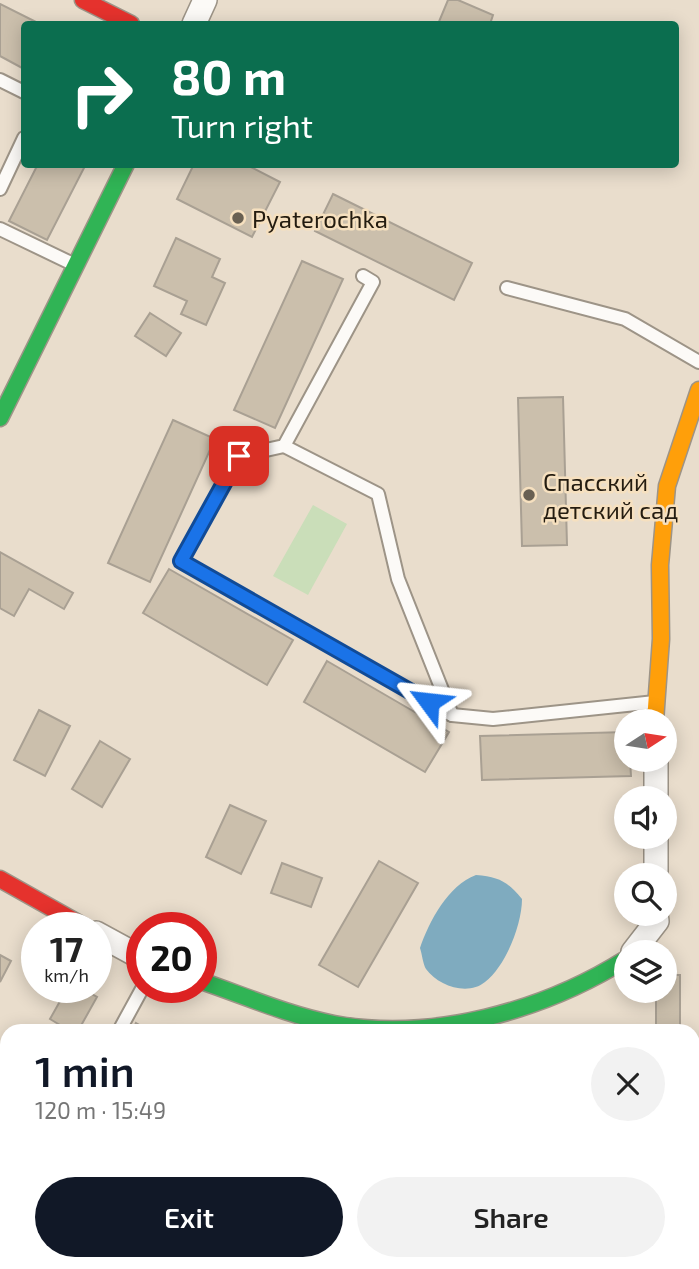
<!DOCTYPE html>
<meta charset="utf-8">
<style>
body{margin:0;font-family:"Exo 2",sans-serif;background:#f2f2f2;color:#222;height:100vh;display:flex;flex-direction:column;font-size:26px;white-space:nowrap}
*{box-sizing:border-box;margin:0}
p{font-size:23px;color:#767676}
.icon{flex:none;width:38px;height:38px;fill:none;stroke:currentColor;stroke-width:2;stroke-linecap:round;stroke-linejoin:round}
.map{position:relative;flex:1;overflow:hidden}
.sheet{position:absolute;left:0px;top:1024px;width:700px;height:247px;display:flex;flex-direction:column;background:#fff;border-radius:21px 21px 0 0;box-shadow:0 4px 18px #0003}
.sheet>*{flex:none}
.hud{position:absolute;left:21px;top:21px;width:658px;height:147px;border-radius:7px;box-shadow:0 4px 18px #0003;background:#0b6e4f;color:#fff;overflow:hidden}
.needle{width:46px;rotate:78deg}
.controls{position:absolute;left:614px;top:709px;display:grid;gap:14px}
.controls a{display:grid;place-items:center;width:63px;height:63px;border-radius:50%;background:#fff;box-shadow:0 4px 18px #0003;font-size:35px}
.speed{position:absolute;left:21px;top:912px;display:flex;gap:14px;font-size:35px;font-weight:700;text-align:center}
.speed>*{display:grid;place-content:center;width:91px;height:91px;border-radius:50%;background:#fff;box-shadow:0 4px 18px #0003;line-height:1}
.speed small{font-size:18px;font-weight:400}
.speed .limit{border:10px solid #d22;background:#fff;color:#111}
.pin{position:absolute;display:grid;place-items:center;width:60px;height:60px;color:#fff;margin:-30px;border-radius:14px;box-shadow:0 4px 10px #0006}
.me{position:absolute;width:77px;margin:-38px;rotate:300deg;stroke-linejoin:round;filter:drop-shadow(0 0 5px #0008)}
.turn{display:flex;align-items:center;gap:24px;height:147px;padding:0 35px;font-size:32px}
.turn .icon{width:91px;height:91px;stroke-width:2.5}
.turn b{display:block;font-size:49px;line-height:60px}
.round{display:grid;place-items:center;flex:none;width:74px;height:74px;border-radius:37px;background:#f2f2f2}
.summary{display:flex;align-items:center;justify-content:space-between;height:119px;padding:0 35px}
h1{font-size:42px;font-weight:600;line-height:52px;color:#111827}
.primary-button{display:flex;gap:14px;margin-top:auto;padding:14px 35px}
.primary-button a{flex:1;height:80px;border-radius:42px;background:#111827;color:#fff;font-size:28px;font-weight:600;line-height:80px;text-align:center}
.primary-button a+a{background:#f2f2f2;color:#222}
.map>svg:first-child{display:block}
.green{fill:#cadeb9}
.water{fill:#7fabbf}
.building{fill:#cbbfac;stroke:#a9a093;stroke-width:2}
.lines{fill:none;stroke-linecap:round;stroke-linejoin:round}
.lane-casing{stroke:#9d9487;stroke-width:16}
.street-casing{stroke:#9d9487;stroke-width:26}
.fast-casing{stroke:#9d9487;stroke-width:19}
.slow-casing{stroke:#9d9487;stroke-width:19}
.jam-casing{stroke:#9d9487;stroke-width:19}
.lane{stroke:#fcfaf7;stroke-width:12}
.street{stroke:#fcfaf7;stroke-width:23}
.fast{stroke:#30b455;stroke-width:16}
.slow{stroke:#ff9f0a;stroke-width:16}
.jam{stroke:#e5322d;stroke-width:16}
.route-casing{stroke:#114b97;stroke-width:18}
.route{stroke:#1a73e8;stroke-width:12}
.poi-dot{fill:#696052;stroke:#f6e0bf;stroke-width:2.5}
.labels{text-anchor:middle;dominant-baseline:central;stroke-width:5;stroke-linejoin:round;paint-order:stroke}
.poi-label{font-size:24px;fill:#241c10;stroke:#f6e0bf;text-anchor:start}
</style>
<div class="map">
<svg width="699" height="1269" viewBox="0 0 699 1269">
<rect width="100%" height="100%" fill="#e9ddcc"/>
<polygon class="green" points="313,505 347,524 308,595 273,576"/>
<path class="water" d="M476 875C499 877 507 881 522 899 522 924 506 966 485 982 468 996 438 986 426 969 423 964 422 954 420 948 429 922 448 885 476 875Z"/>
<g class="building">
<polygon points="448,0 458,0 493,15 490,24 438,24"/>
<polygon points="0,4 40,24 24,24 24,69 0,56"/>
<polygon points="38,164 86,164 47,240 9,221"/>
<polygon points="194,164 245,164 280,182 252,237 177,199"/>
<polygon points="333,194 472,263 454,300 315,231"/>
<polygon points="176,238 220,259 212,277 225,283 206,325 181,314 187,301 154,286"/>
<polygon points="302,261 343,279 275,428 234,410"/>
<polygon points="150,313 181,333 166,356 135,336"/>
<polygon points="563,397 567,545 522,546 518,398"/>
<polygon points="173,420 215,439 150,582 108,563"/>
<polygon points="0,552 73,593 64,609 29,589 14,616 0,608"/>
<polygon points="169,569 293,640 267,685 143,613"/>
<polygon points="327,661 449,732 425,772 304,702"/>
<polygon points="39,710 70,726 45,776 14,760"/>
<polygon points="626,732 626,760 630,760 631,776 482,780 480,736"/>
<polygon points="100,741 130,759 102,807 72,789"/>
<polygon points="230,805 266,821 241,874 206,857"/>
<polygon points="379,861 418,883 358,987 319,965"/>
<polygon points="282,863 322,878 311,907 271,893"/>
<polygon points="0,955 11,961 0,982"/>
<polygon points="665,975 680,975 680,1031 656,1031 656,990 665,990"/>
<polygon points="68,987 79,987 97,997 78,1031 70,1031 50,1019"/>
<polygon points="136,1023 150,1031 132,1031"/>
<polygon points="7,1263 51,1264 57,1268 4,1269"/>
</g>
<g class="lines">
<g class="lane-casing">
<g id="lane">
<polyline points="0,80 24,92"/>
<polyline points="0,189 24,138"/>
<polyline points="0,229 75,265"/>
<polyline points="363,276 373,282 284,446 239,456 181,561 452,715 493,719 655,702"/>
<polyline points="507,288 625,319 699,362"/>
<polyline points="284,446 378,494 398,579 452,715"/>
<polyline points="119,1031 143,987"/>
<polyline points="0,1199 7,1189"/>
<polyline points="306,1269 309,1264"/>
</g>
</g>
<g class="street-casing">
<g id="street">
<polyline points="194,24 205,0"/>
<polyline points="656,760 656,798"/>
<polyline points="656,836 656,875"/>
<polyline points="96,933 142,958"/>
<polyline points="633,952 657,921 656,914"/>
</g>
</g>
<g class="fast-casing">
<g id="fast">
<polyline points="0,418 126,164"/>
<path d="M201 981C245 996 288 1015 334 1024 432 1042 543 1011 626 959"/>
</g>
</g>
<g class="slow-casing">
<polyline id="slow" points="655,721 661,639 660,565 667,486 699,390"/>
</g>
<g class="jam-casing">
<g id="jam">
<polyline points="83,0 131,24"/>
<polyline points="0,879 87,928"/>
</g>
</g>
<use href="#lane" class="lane"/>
<use href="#street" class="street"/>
<use href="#fast" class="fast"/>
<use href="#slow" class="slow"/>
<use href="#jam" class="jam"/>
</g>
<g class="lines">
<g class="route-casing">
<polyline id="route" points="239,456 181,561 429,702"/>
</g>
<use href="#route" class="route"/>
</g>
<g class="poi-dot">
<circle cx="238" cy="218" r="7"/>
<circle cx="529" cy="495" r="7"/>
</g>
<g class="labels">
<g class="poi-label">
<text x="252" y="218">Pyaterochka</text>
<text x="543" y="481">Спасский<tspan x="543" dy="28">детский сад</tspan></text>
</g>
</g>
</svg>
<div class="controls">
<a><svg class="needle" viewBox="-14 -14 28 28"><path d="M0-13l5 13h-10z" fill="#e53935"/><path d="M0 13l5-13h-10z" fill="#767676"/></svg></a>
<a><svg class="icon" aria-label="sound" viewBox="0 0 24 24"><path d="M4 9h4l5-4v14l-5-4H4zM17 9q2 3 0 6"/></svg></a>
<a><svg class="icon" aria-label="search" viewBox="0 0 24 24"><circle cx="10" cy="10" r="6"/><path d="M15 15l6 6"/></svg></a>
<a><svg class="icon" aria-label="layers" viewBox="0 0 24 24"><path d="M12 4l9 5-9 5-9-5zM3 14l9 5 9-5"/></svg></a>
</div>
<div class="speed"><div>17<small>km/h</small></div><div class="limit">20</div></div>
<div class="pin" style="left:239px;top:456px;background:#d93025"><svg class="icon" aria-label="arrive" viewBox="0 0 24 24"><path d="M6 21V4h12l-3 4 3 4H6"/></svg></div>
<svg class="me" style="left:429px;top:702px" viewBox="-20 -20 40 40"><path d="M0-17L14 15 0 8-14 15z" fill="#1a73e8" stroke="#fff" stroke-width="4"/></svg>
<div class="hud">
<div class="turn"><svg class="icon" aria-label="right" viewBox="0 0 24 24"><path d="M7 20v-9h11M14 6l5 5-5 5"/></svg><div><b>80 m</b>Turn right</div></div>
</div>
<section class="sheet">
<div class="summary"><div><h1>1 min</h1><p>120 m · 15:49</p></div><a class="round"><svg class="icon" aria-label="close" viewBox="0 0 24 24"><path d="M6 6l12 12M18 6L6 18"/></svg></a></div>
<div class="primary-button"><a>Exit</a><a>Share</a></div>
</section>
</div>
